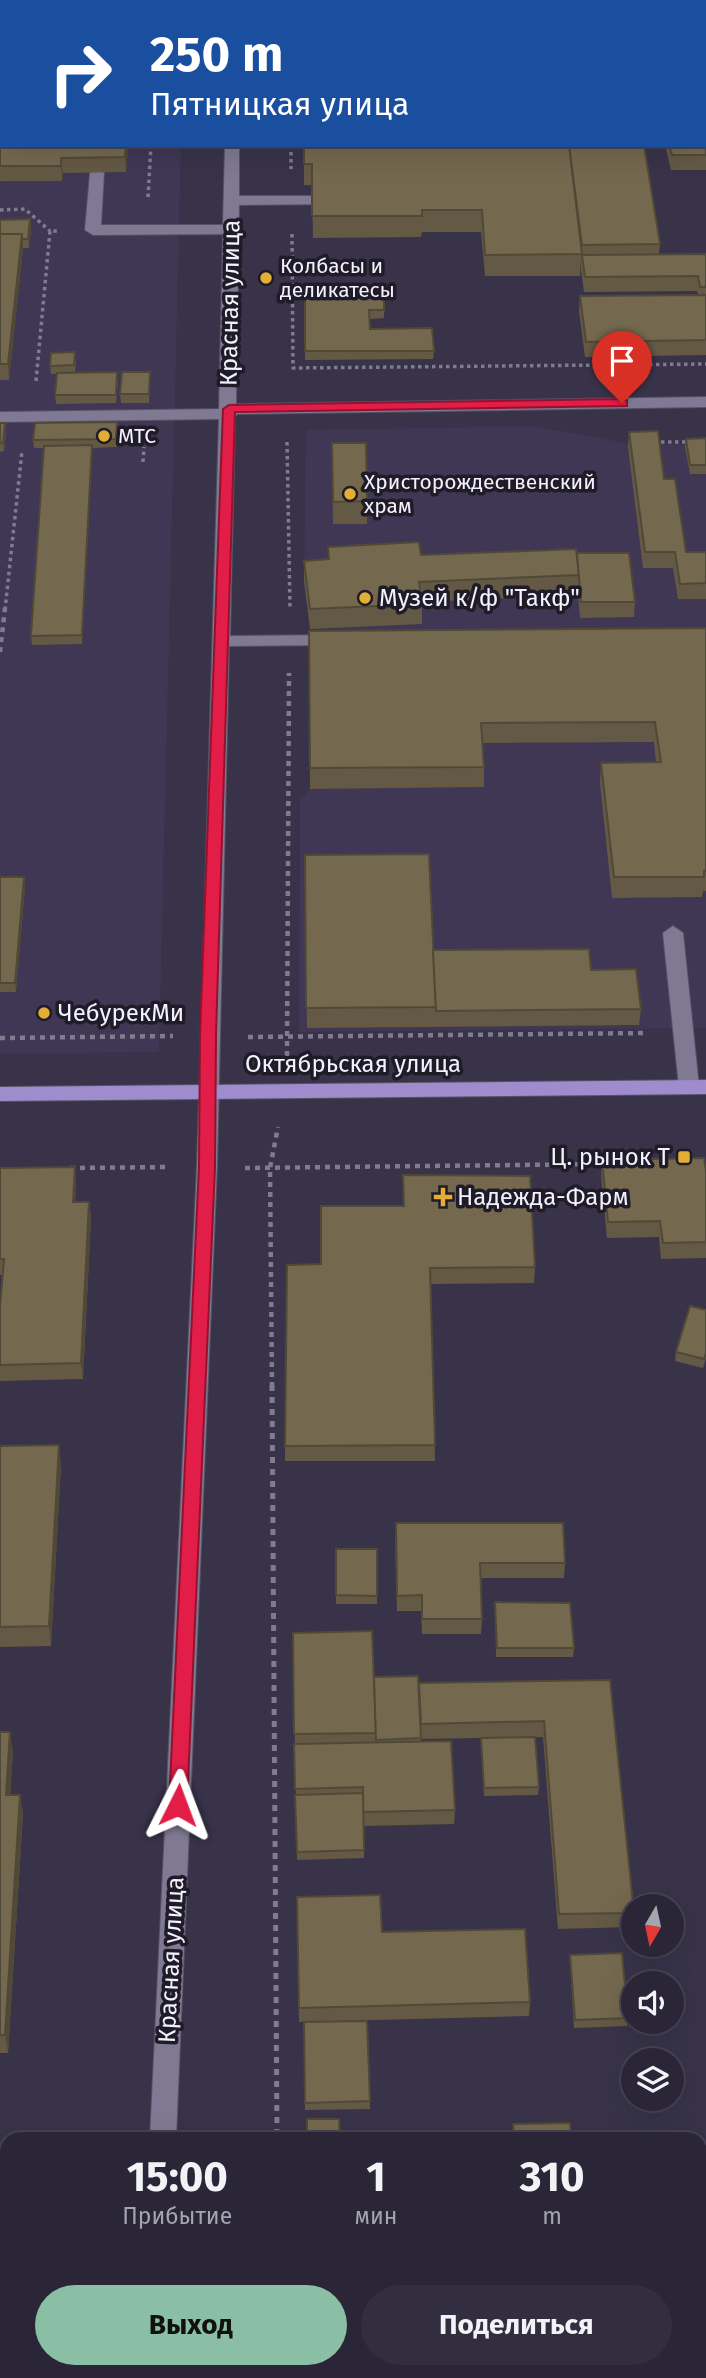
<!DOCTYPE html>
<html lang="ru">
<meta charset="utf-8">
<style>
body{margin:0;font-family:"Fira Sans",sans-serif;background:#322e3f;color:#f1f3f6;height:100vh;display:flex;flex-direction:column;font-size:26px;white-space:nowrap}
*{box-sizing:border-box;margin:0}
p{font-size:23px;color:#a5a5ad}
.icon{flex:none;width:38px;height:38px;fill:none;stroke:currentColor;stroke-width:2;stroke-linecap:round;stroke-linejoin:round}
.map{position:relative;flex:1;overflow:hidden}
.side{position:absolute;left:0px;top:2132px;width:707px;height:247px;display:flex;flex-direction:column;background:#2a2637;border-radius:21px 21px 0 0;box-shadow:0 7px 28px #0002,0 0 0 2px #464352}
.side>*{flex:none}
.hud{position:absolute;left:0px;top:0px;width:707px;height:147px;box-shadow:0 7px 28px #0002,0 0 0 2px #464352;background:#1a4fa0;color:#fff;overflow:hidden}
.needle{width:46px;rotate:189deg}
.fabs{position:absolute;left:621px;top:1894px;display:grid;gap:14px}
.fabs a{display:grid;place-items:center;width:63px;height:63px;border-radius:50%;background:#2a2637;box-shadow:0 7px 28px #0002,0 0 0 2px #464352;font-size:35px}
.pin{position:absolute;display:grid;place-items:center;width:60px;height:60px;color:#fff;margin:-72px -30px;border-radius:50% 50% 50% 0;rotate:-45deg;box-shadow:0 0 7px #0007}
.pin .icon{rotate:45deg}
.me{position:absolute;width:77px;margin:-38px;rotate:3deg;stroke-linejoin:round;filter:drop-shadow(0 0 5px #0008)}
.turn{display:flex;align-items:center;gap:24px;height:147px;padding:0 35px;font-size:32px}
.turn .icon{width:91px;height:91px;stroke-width:2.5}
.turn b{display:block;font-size:49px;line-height:60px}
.eta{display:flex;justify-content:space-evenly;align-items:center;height:119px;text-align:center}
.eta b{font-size:42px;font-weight:700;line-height:49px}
.primary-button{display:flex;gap:14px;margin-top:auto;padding:14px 35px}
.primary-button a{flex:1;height:80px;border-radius:42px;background:#8abfa5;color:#111;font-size:28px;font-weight:700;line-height:80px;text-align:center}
.primary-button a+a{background:#322e3f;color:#f1f3f6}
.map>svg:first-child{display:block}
.built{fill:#3f3754}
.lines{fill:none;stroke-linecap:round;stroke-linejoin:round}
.minor-casing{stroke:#575265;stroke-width:2}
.major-casing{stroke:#575265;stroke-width:2}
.path-far2{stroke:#807b8f;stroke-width:3.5;stroke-dasharray:3.5 3.5;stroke-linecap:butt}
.path-far1{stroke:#807b8f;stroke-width:4.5;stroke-dasharray:5 5;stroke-linecap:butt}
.path{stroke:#807b8f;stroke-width:5;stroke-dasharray:6 6;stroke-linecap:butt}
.minor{fill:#7f7993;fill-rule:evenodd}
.major{fill:#9e8ccc;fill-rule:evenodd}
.wall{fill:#645944}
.shaded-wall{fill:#514937}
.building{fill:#74684f;stroke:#514937;stroke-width:2}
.route{fill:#e11d48;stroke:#92132f;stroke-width:2}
.poi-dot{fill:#e2ae34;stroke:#1f1c27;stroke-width:2.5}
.labels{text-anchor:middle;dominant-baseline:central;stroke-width:7;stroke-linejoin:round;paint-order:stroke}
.far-poi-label{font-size:21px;fill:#f3f0ff;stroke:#1f1c27;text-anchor:start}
.street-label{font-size:24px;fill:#f3f0ff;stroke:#1f1c27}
.poi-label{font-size:24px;fill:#f3f0ff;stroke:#1f1c27;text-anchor:start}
</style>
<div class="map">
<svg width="706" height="2378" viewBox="0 0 706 2378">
<rect width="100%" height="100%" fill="#383349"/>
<g class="built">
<polygon points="184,1 2,2 2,145 181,145 159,1052 0,1054 0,2"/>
<polygon points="533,426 637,445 706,444 706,1028 299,1032 300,801 310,789 310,629 304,581 306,430"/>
</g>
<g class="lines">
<g class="minor-casing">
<g id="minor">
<polygon points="104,0 167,0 166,2"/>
<rect x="226" y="0" width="14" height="2"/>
<polygon points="225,145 239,145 239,196 341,196 348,200 341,204 239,205 236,404 706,397 706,407 237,414 235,417 230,636 338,635 347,640 338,645 229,646 217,1166 176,2138 150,2138 197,1166 219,419 0,422 0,412 219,409 223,234 93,235 85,230 90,173 97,169 104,173 101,225 223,225"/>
<polygon points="673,926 683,933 699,1087 689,1094 679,1087 663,933"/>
<rect x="138" y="2371" width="28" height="7"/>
</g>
</g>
<g class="major-casing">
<polygon id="major" points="706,1080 706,1094 0,1101 0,1087"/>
</g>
<g class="path-far2">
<polyline points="291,145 291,169"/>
<polyline points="148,197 151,145"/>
<polyline points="0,210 25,209 50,231"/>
<polyline points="292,234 293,368 706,364"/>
<polyline points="36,381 50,231 58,231"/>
<polyline points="287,442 290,608"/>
<polyline points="654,442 691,442"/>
<polyline points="143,462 144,447"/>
<polyline points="5,610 22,451"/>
</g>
<g class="path-far1">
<polyline points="0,652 5,608"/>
<polyline points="248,1037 646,1033"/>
<polyline points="0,1038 173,1036"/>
<polyline points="287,1056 289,673"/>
<polyline points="70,1168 170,1167"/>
<polyline points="245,1168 607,1164"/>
<polyline points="272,1387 270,1168 278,1127"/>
</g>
<g class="path">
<polyline points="272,1385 277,2138"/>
<polyline points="279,2371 279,2378"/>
</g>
<use href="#minor" class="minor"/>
<use href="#major" class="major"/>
</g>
<g class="wall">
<polygon points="0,0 137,0 137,2 2,2 2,145 128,145 126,172 63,173 62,181 0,181"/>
<polygon points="303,0 706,0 706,37 705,2 303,2"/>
<polygon points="706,131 706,170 671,170 665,145 705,145"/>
<polygon points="304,145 644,145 660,244 659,254 706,254 706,355 585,357 579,311 580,296 698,295 697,291 584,292 581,270 581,258 580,276 485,276 481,232 422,232 421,237 313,238 312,185 304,185"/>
<polygon points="30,219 31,228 29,248 23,248 9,380 0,380 0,220"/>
<polygon points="305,298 384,298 384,318 370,319 370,329 434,351 433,359 305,360"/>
<polygon points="76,361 75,372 118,381 116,403 56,404 55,395 57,374 51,374 50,366"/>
<polygon points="150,372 149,403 121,403 120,394"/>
<polygon points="117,422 117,447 92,448 82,644 32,645 31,636 44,448 34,448 33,440"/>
<polygon points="0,423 5,423 6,432 4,451 0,452"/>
<polygon points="629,432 664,479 686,552 706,552 706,599 678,599 673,568 643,568 628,447"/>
<polygon points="706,438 706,474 690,474 685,447 686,439"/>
<polygon points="332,443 367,501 367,524 333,524"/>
<polygon points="328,547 421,555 577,553 635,602 634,617 580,618 578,594 578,595 422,602 422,624 310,629 304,581 304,561 328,560"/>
<polygon points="706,628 706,891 703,891 702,897 612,898 600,783 601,763 656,762 654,742 483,743 484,767 484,787 310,789 309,631"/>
<polygon points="305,855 433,951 591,970 641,1009 639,1025 307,1028"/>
<polygon points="0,877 24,877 25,886 16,992 0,992"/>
<polygon points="602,1160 706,1171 706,1258 661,1259 659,1237 607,1238 601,1176"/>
<polygon points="0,1168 76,1183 75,1202 89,1202 91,1217 83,1379 0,1381 0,1307 2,1275 0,1275"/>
<polygon points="403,1175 535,1267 534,1283 431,1284 435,1461 285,1461 285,1446 321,1264 403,1206"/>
<polygon points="706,1310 706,1358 703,1368 675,1361 676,1352"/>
<polygon points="0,1446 61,1465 51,1646 0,1647"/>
<polygon points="395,1538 565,1563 564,1578 481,1578 482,1619 481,1634 422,1634 421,1611 397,1611"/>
<rect x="336" y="1549" width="41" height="55"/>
<polygon points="495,1602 574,1648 573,1657 496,1657"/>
<polygon points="293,1633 374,1677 419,1692 610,1680 634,1911 632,1927 558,1929 543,1737 421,1739 421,1742 455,1810 454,1824 364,1826 364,1858 297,1860"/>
<polygon points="0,1732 13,1751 10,1795 20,1795 23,1814 8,2053 0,2053"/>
<polygon points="481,1738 539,1787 538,1795 484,1796"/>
<polygon points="297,1897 382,1932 530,2002 529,2016 299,2022"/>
<polygon points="570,1955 628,2018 627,2026 574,2028 570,1963"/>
<polygon points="367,2021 370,2109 305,2110 304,2022"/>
<polygon points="700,2191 706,2191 706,2235 700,2235 703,2267 702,2274 700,2274"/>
<polygon points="689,2371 700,2371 706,2378 689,2378"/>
</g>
<g class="shaded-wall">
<polygon points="126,145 128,145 126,172 125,157"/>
<polygon points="61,158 63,173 62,181 61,166"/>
<polygon points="30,219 31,228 29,248 28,239"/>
<polygon points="22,234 23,249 9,380 8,364"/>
<polygon points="5,423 6,432 4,451 3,443"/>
<polygon points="92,445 92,454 82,644 82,635"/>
<polygon points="24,877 25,886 16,992 15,983"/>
<polygon points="75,1167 76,1183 74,1218 73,1202"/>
<polygon points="89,1202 91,1217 83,1379 81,1363"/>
<polygon points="59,1445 61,1465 51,1646 49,1626"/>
<polygon points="10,1732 13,1751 9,1814 6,1795"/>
<polygon points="20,1795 23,1814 8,2053 5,2035"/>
<rect x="8" y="2371" width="4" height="7"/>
</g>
<g class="building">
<polygon points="0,0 136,0 136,2 2,2 2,145 126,145 125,157 61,158 61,166 0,166"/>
<rect x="303" y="0" width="100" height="2"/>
<polygon points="447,0 706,0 706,19 705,2 447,2"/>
<polygon points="705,131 706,155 672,155 669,145 705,145"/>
<polygon points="304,145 569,145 582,254 485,255 482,210 422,210 422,216 312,216 312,164 304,164"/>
<polygon points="569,145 644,145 660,244 582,245"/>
<polygon points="30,219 28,239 22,239 22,234 0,234 0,220"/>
<polygon points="0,234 22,234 8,364 0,364"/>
<polygon points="706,254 706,287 700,287 698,276 585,277 582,255"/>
<polygon points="706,295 706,340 586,342 580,296"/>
<polygon points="305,298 384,298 384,310 369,310 370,329 432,328 434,351 305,351"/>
<polygon points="75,352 74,365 50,366 51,353"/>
<polygon points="117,372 116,395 55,395 57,373"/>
<polygon points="122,372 150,372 149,394 120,394"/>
<polygon points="117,422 116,439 33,440 35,423"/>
<polygon points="0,423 5,423 3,443 0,443"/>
<polygon points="658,431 664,479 675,479 686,552 706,552 706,583 680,584 675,552 645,552 629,432"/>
<polygon points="706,438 706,465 690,465 686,439"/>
<polygon points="332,443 366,443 367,501 333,502"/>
<polygon points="92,445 82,635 31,636 44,446"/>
<polygon points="419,542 421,555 576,549 579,575 419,582 422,604 310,609 304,561 329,559 328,547"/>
<polygon points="577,553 629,553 635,602 581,602"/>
<polygon points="706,628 706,871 704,871 704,877 614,877 601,763 661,762 655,722 481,723 484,767 310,768 309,631"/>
<polygon points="429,854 436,1007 306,1008 305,855"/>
<polygon points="0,877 24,877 15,983 0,983"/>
<polygon points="589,949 591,970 636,969 641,1009 436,1011 433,950"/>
<polygon points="704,1158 706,1171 706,1242 663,1243 660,1221 608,1222 602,1160"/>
<polygon points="75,1167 73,1202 89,1202 81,1363 0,1365 0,1307 4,1259 0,1259 0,1168"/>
<polygon points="403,1175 530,1176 535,1267 430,1268 435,1445 285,1446 287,1265 321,1264 321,1206 404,1206"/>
<polygon points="690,1306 706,1310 706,1353 704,1359 676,1352"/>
<polygon points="59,1445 49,1626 0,1627 0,1446"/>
<polygon points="396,1523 563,1523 565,1563 480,1563 482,1619 422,1619 422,1595 397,1596"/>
<polygon points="336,1549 377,1549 377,1596 336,1595"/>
<polygon points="495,1602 570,1603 574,1648 497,1648"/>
<polygon points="372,1631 376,1733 294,1734 293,1633"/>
<polygon points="418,1676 421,1738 376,1740 374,1677"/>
<polygon points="610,1680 634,1913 559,1914 544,1721 421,1724 419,1683"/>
<polygon points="0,1732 10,1732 6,1795 20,1795 5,2035 0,2035"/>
<polygon points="535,1737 539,1787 484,1788 481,1738"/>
<polygon points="451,1741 455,1810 363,1812 363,1787 295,1789 294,1744"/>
<polygon points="363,1793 364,1850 297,1852 295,1795"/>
<polygon points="380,1895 382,1932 525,1929 530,2002 299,2008 297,1897"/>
<polygon points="622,1953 628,2018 575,2020 570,1955"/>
<polygon points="367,2021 370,2101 305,2103 304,2022"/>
<polygon points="307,2119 339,2119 340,2138 307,2138"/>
<polygon points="570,2123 571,2138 514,2138 513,2124"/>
<rect x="700" y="2191" width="6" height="37"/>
<polygon points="700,2231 703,2267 700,2267"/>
<polygon points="0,2251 7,2251 8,2378 0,2378"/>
<polygon points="706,2327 706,2378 693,2378 692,2371 700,2371 700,2328"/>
<rect x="306" y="2371" width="103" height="7"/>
</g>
<polygon class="route" points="622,399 627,400 627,406 235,412 216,1035 215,1167 187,1805 185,1811 171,1811 169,1805 199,1167 200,1035 223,409 229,405"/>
<g class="poi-dot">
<circle cx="266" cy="278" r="7"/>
<circle cx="104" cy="436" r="7"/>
<circle cx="350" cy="494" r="7"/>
<circle cx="365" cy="598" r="7"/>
<circle cx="44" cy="1013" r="7"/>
<rect x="677" y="1150" width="14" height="14" rx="3.5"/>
<path d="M439.5 1186.5h7v7h7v7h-7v7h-7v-7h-7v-7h7z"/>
</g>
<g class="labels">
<g class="far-poi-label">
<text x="280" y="266">Колбасы и<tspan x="280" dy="24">деликатесы</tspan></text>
<text x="118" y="436">МТС</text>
<text x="364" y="482">Христорождественский<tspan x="364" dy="24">храм</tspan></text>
</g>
<g class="street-label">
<text transform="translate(230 303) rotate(-89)">Красная улица</text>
<text x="353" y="1064">Октябрьская улица</text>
<text transform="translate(171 1960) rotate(-87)">Красная улица</text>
</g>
<g class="poi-label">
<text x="379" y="598">Музей к/ф "Такф"</text>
<text x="58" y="1013">ЧебурекМи</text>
<text x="670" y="1157" text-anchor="end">Ц. рынок Т</text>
<text x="457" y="1197">Надежда-Фарм</text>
</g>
</g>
</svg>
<div class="fabs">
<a><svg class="needle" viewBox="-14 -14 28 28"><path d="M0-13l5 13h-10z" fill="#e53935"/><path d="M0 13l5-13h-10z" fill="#a5a5ad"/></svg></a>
<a><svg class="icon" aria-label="sound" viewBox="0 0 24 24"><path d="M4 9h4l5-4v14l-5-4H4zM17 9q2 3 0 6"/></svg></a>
<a><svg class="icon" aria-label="layers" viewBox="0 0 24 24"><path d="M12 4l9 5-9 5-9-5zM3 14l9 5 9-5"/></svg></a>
</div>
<div class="pin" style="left:622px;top:403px;background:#d93025"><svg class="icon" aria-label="arrive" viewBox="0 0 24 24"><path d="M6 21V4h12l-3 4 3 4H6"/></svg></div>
<svg class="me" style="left:178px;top:1805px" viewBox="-20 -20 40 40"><path d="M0-17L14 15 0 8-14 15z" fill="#e11d48" stroke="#fff" stroke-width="4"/></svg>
<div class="hud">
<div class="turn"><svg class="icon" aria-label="right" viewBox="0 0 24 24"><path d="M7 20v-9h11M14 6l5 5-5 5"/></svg><div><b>250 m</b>Пятницкая улица</div></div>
</div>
<section class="side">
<div class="eta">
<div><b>15:00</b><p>Прибытие</p></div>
<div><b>1</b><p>мин</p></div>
<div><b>310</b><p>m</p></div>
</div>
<div class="primary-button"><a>Выход</a><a>Поделиться</a></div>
</section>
</div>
